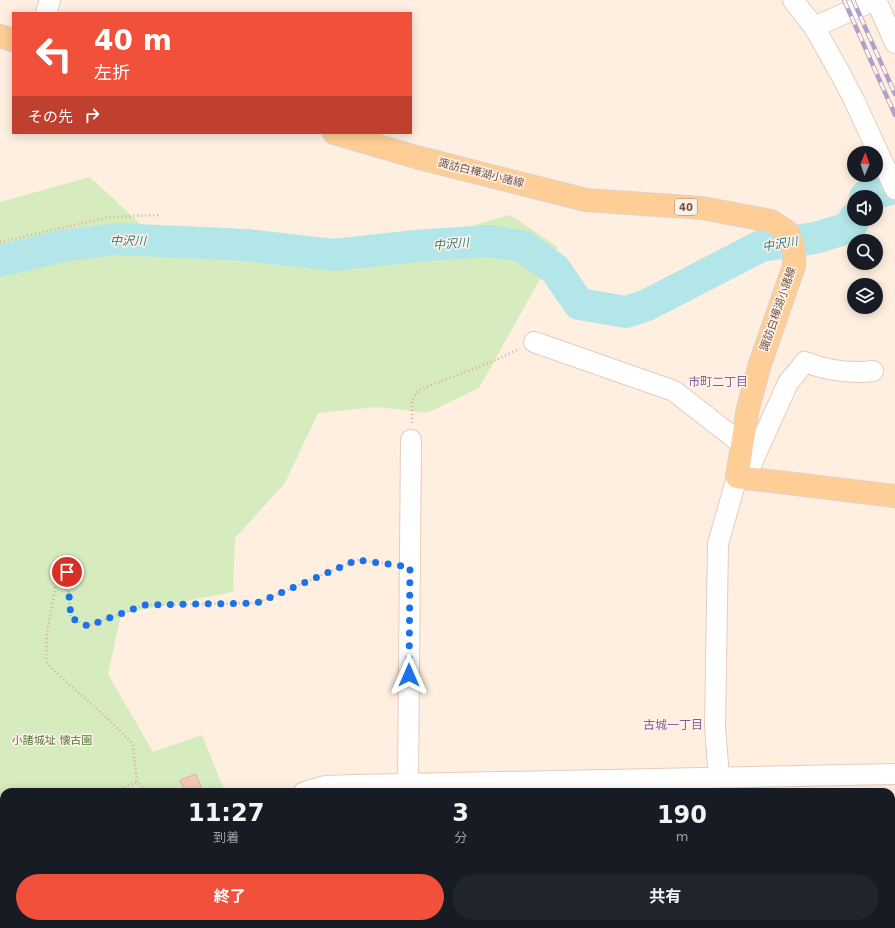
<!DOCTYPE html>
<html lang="ja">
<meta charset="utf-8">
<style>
body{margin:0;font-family:"DejaVu Sans","Noto Sans JP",sans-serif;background:#20242c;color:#f1f3f6;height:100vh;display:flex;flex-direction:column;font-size:15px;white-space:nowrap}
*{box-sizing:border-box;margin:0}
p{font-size:13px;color:#9ea1a6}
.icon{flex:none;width:22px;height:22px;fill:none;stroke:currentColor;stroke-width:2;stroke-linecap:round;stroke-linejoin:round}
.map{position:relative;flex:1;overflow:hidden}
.details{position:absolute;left:0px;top:788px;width:895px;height:140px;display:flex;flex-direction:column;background:#171b24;border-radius:12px 12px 0 0;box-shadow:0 2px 10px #0003}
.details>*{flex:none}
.guide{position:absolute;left:12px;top:12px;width:400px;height:122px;border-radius:0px;box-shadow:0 2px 10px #0003;background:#f1513b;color:#fff;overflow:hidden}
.needle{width:26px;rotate:2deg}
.tools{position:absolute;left:847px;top:146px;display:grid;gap:8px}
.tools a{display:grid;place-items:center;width:36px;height:36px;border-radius:50%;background:#171b24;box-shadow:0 2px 10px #0003;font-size:20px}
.pin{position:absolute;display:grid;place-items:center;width:34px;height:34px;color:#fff;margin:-17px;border:2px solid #fff;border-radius:50%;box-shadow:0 1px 4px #0007}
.me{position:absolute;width:44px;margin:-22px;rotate:0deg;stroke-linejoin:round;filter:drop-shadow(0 0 3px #0008)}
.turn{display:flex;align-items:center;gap:14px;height:84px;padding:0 16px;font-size:18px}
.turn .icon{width:52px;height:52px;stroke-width:2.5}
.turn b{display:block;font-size:28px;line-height:34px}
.then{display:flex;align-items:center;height:38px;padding:0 16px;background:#0003;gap:8px;font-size:15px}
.eta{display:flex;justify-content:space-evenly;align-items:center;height:68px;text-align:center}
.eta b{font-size:24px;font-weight:700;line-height:28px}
.action{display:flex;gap:8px;margin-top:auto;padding:8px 16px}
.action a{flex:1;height:46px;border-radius:24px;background:#f1513b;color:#fff;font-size:16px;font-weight:700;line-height:46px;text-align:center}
.action a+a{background:#20242c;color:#f1f3f6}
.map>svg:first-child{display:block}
.green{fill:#d6ecbe}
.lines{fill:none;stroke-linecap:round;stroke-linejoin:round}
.river{stroke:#b3e6e9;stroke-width:32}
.building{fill:#f5c8b6;stroke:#e9ac95}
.minor-casing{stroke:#e5ccbe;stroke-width:22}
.major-casing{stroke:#dbd2cf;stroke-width:24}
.path{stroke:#daab99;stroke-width:2.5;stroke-dasharray:1 3;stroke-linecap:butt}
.minor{stroke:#fff;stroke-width:20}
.major{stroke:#ffcd96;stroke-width:22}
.rail-casing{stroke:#b09fc7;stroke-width:4.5}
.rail{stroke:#fff3e8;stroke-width:3;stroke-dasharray:9;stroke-linecap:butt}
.route{stroke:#1a73e8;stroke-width:7;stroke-dasharray:0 12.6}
.labels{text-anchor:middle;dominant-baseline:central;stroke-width:3;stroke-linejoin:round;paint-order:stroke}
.shield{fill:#fff3e8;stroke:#9f8277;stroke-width:1}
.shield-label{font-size:10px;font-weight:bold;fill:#765246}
.street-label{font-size:11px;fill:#765246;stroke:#fff3e8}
.park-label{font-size:11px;fill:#52773b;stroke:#fff3e8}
.water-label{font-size:12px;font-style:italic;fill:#38797e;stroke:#fff3e8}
.neighbourhood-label{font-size:12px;fill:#81609b;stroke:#fff3e8}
</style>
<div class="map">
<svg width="895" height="928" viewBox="0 0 895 928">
<rect width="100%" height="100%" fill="#feefe0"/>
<polygon class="green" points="90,177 169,251 328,267 510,215 558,247 479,388 427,413 377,407 318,413 285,483 235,538 233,592 121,614 108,674 153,752 202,735 225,792 4,792 4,924 356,924 358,928 0,928 0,202"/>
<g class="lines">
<g class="river">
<polyline points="865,197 867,195 895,188"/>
<polyline points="0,261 63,246 115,239 247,245 334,255 415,246 490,241 522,246 555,269 579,304 626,312 647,305 761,246 815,238 851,227 854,219"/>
</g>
</g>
<g class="building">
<polygon points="196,774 203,792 185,792 180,780"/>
<polygon points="891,902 895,902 895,927 830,928 830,924 891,924"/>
<polygon points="35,924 59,924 61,927 38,928"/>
</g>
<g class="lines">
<g class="minor-casing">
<g id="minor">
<polyline points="793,0 814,27 840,73 855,102 895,189"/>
<polyline points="876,0 895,43"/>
<polyline points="46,13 50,0"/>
<polyline points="814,27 875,0"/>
<polyline points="534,342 674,391 742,444"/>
<path d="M745 478 788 383 805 362C826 370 850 374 873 371"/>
<polyline points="719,777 715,726 718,544 737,477"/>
<polyline points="408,784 411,440"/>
<polyline points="304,792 325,786 355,785 895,774"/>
<polyline points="247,924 249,928"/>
</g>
</g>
<g class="major-casing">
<g id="major">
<polyline points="0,36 13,40"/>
<polyline points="334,133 416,157 586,200 702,208 771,221 788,232 794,250 794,266 760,364 748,408 737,477 895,496"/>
</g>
</g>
<g class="path">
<polyline points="0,242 110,217 159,215"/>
<polyline points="412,423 412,400 419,390 496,360 517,350"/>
<polyline points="113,792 137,782"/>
<polyline points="149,792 137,782 133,744 107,718 50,667 46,661 47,633 56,583 67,572 71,618 88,626 144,605 257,603 357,560 391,564"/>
<polyline points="25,924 26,928"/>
<polyline points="124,928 124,924"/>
<polyline points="155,928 155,924"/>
</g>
<use href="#minor" class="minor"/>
<use href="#major" class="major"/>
<g class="rail-casing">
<g id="rail">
<polyline points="844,0 895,115"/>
<polyline points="853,0 895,94"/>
</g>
</g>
<use href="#rail" class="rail"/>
</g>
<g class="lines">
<polyline class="route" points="67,572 71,618 88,626 144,605 257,603 357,560 410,567 409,675"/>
</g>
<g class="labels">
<rect class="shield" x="675" y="199" width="22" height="16" rx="3"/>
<g class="shield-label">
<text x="686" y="207">40</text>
</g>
<g class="street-label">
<text transform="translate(481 173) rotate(14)">諏訪白樺湖小諸線</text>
<text transform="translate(778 309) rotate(-71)">諏訪白樺湖小諸線</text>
</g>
<g class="park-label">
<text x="52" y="740">小諸城址 懐古園</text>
</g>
<g class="water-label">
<text x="128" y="241">中沢川</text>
<text transform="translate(451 244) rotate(-5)">中沢川</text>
<text transform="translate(780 244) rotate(-10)">中沢川</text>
</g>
<g class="neighbourhood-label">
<text x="718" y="382">市町二丁目</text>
<text x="673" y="725">古城一丁目</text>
</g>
</g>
</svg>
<div class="tools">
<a><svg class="needle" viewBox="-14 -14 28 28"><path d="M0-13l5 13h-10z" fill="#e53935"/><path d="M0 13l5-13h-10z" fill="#9ea1a6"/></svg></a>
<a><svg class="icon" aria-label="sound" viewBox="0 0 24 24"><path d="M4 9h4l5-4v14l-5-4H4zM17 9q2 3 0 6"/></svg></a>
<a><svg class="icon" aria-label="search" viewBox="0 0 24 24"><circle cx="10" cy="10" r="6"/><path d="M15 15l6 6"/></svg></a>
<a><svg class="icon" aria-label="layers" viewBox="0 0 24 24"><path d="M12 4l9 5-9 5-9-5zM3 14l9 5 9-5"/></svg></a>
</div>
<div class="pin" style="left:67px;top:572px;background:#d93025"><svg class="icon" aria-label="arrive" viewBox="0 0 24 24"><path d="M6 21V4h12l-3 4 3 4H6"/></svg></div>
<svg class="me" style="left:409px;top:675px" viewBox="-20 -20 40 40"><path d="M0-17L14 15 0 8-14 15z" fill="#1a73e8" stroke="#fff" stroke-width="4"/></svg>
<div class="guide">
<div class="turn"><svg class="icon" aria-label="left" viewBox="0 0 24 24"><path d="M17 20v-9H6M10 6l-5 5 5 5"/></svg><div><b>40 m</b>左折</div></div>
<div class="then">その先<svg class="icon" aria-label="right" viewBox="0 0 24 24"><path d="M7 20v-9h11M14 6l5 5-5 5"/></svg></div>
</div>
<section class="details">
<div class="eta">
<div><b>11:27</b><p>到着</p></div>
<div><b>3</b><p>分</p></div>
<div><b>190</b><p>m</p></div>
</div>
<div class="action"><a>終了</a><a>共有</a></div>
</section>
</div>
